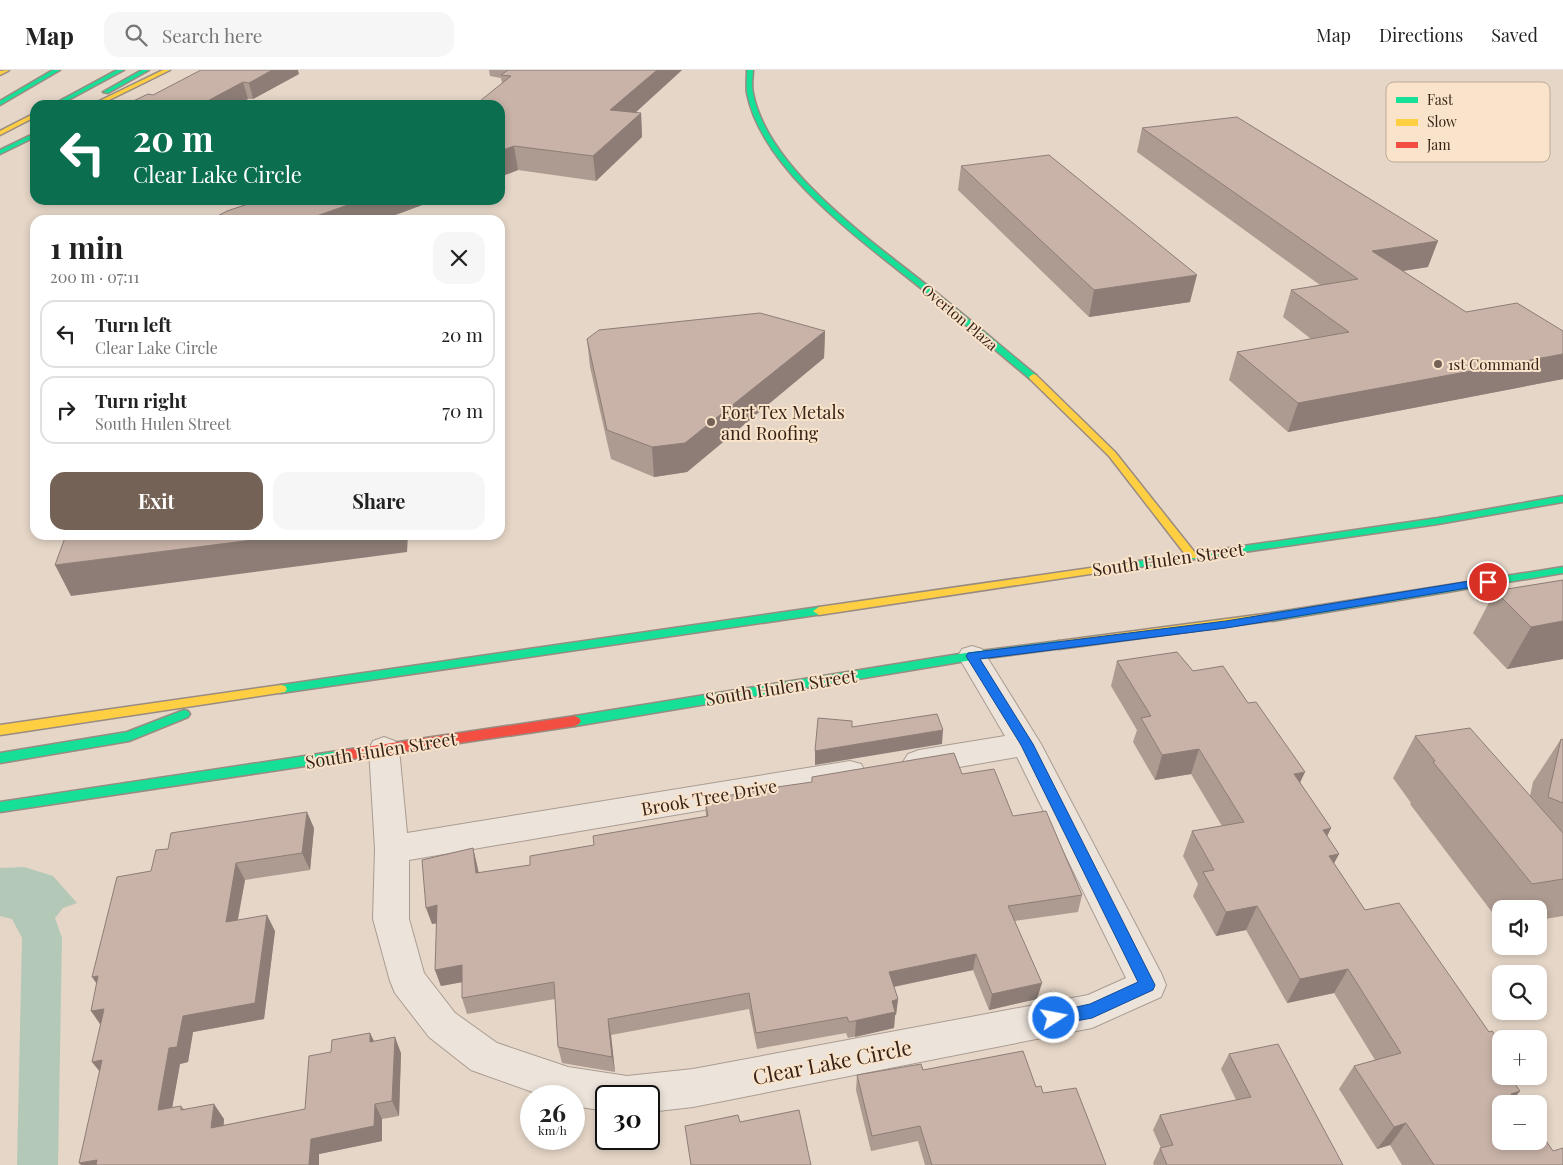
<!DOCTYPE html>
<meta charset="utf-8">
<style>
body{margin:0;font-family:"Playfair Display",serif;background:#f6f6f6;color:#222;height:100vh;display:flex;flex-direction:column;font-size:19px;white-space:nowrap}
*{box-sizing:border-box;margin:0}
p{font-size:16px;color:#767676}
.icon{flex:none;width:28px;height:28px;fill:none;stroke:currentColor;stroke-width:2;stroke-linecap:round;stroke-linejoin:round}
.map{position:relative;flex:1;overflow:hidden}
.drawer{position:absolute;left:30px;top:145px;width:475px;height:325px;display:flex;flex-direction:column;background:#fff;border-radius:15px;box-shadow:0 2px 8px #0003}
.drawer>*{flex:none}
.hud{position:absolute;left:30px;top:30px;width:475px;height:105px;border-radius:15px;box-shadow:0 2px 8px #0003;background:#0b6e4f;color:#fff;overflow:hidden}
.buttons{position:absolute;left:1492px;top:830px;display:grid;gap:10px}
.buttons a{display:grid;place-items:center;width:55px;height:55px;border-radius:10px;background:#fff;box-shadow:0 2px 8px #0003;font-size:25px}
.speed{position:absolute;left:520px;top:1015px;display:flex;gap:10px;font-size:25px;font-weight:700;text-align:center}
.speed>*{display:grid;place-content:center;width:65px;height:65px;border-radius:50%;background:#fff;box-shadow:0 2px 8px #0003;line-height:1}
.speed small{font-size:12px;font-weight:400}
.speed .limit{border:2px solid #111;border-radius:8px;background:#fff;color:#111}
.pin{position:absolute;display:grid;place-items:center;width:42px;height:42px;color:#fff;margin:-21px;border:2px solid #fff;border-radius:50%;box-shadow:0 1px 5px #0007}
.me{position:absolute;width:55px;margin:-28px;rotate:79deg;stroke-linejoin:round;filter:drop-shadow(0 0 4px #0008)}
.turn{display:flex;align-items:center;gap:18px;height:105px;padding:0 20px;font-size:22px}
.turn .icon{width:65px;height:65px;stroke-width:2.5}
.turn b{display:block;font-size:35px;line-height:42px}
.round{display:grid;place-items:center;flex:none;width:52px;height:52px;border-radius:15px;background:#f6f6f6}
.summary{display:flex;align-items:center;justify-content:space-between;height:85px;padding:0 20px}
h1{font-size:30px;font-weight:700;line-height:38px}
.action{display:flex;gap:10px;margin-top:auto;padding:10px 20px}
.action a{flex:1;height:58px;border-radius:15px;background:#756256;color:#fff;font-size:20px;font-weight:700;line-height:58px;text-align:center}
.action a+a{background:#f6f6f6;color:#222}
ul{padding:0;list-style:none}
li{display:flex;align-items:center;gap:15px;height:68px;margin:0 10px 8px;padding:0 10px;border:2px solid #e0e0e0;border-radius:15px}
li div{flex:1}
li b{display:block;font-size:19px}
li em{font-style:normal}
header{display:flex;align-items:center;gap:30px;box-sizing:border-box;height:70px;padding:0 25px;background:#fff;border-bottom:1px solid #e0e0e0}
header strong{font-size:24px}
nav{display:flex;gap:28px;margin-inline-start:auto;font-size:18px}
.search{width:350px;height:45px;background:#f6f6f6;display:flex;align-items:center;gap:12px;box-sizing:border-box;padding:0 18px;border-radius:15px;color:#767676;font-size:19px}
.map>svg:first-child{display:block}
.water{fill:#b4c8b8}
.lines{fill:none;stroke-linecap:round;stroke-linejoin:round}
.street-casing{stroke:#aa9c91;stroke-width:2}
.fast-casing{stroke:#998b81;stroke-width:3}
.slow-casing{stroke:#998b81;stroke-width:3}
.jam-casing{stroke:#998b81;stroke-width:3}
.street{fill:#ece3da;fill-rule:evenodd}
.fast{fill:#16e098;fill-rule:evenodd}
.slow{fill:#ffcf43;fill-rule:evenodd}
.jam{fill:#f24e42;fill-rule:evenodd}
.wall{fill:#ad9a90}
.shaded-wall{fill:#8d7d76}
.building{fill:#c9b3a8;stroke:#8d7d76}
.route{fill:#1a73e8;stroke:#114b97}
.poi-dot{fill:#756256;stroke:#f9e3ca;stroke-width:2}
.labels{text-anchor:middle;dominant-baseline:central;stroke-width:4;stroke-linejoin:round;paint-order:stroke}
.far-street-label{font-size:15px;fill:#382319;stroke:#f9e3ca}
.far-poi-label{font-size:15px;fill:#382319;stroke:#f9e3ca;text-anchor:start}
.poi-label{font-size:18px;fill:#382319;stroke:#f9e3ca;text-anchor:start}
.street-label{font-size:18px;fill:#382319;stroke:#f9e3ca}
.near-street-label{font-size:21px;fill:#382319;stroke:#f9e3ca}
.key{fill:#f9e3ca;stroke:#bfa995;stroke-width:1}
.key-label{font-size:14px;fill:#382319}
</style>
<header>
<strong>Map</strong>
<div class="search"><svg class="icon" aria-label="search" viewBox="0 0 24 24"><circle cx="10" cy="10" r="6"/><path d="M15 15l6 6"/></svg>Search here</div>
<nav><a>Map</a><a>Directions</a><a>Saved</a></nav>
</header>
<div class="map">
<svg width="1563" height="1095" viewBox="0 0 1563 1095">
<rect width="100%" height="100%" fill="#e5d6c7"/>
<polygon class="water" points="24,797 53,806 77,833 63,838 55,848 62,868 58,1095 17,1095 22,868 12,849 0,846 0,798"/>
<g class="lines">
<g class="street-casing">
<polygon id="street" points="972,576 982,579 1041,674 1161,903 1166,915 1161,927 1092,958 693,1037 649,1042 649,1026 606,1026 606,1041 574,1036 574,1026 544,1026 471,1000 429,967 395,923 390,911 373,849 375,779 369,679 373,671 384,667 395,671 399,679 407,763 850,691 861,694 866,703 861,712 850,715 409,790 409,849 424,903 455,943 497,973 568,997 627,1006 693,999 1088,925 1126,908 1017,687 919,704 908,700 903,692 908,684 919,680 1005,666 958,586 962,579"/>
</g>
<g class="fast-casing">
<g id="fast">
<polygon points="53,0 60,0 0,35 0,31"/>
<polygon points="117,0 124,0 59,35 52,35"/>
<polygon points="142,0 149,0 108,23 103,22"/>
<path d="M747 0H753C753 7 751 15 753 23 768 101 875 173 934 221 968 248 1002 277 1036 305V309H1030C996 281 962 251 927 223 868 175 762 102 747 23 746 16 747 7 747 0Z"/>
<polygon points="35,63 35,67 0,84 0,80"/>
<polygon points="1563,426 1563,432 1438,454 1132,498 1127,495 1132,492 1438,448"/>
<polygon points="1563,497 1563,503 1272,551 1266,547 1272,543"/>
<polygon points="819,537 825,541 823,544 281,623 277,622 275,619 277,616 281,615"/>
<polygon points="1059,571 1065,575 1063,578 972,590 575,656 571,654 569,651 571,648 575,646 972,582"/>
<polygon points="184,640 188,641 190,644 188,647 129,671 0,693 0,683 127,662"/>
<polygon points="338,681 342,683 344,686 342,689 338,691 0,742 0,732"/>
</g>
</g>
<g class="slow-casing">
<g id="slow">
<polygon points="9,0 8,1 0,5 0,1"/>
<polygon points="163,0 170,0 99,35 91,35"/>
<polygon points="35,43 35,47 0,65 0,61"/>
<polygon points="1033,304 1036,305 1115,382 1196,484 1197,486 1196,488 1188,488 1109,386 1030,309 1029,307"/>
<polygon points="1132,492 1136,493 1137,495 1136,497 819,545 813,541 819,537"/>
<polygon points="1272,543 1276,544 1278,547 1276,550 1059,579 1053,575 1059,571"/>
<polygon points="281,615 285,616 287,619 285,622 0,665 0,655"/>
</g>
</g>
<g class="jam-casing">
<polygon id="jam" points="575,646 579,648 581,651 579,654 575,656 338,691 334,689 332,686 334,683 338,681"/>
</g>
<use href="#street" class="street"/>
<use href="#fast" class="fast"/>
<use href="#slow" class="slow"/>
<use href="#jam" class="jam"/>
</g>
<g class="wall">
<polygon points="489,0 682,0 635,43 641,43 642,67 596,111 518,100 500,107 500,35 502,13 501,8 490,6"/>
<polygon points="299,4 253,29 248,29 236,35 125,35 153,25"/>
<polygon points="1142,58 1428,197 1403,201 1466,242 1563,261 1563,309 1288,362 1229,310 1237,282 1311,269 1283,247 1291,220 1320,215 1137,82"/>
<polygon points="961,96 1190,232 1089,247 958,120"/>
<polygon points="825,261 824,288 687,402 654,407 611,389 590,297 587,269"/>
<polygon points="1563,510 1563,589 1507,599 1473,563 1495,521"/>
<polygon points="1117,591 1193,601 1300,713 1331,758 1327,766 1339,784 1334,793 1365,840 1501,1006 1515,1028 1563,1095 1402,1095 1390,1075 1377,1079 1339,1019 1354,996 1375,990 1334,923 1287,933 1246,860 1216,866 1193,826 1198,814 1183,786 1192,761 1222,756 1191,704 1155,710 1133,672 1137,660 1111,616"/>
<polygon points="1415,666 1530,726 1533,712 1561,669 1563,670 1563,846 1539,850 1539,839 1501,839 1501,854 1410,734 1411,733 1393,708"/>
<polygon points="962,704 1013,746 1082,825 1078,842 1015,851 1037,929 989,940 973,900 894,917 898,929 896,945 895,945 894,958 848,968 846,963 757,979 749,939 611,965 615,1002 562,993 558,977 555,929 467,944 462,928 462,912 441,916 435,900 437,853 432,854 473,778 477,795 479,803 530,795 594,775 706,747 705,729"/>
<polygon points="314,758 310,800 245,810 238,850 275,861 264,949 193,962 188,992 180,994 172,1038 181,1036 184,1039 224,1049 224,1055 305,1039 331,982 370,963 374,971 401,983 399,1046 382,1049 382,1071 319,1084 319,1095 81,1095 151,801"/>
<polygon points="1229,984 1343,1095 1154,1095 1153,1093 1160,1078 1161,1078 1153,1060 1160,1045 1236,1030 1221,999"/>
<polygon points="923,1000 1036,1017 1043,1023 1106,1095 925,1095 918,1071 871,1081 856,1020 857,1005"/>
</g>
<g class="shaded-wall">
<polygon points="272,0 298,0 299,4 253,29 249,13"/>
<polygon points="657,0 682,0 613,63 610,40"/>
<polygon points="243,12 248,29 236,35 200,35"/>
<polygon points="641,43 642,67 596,111 593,86"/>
<polygon points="514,76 518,100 500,107 500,81"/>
<polygon points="362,130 436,130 382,150 305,150"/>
<polygon points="1438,171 1428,197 1363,207 1372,181"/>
<polygon points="1197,205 1190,232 1089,247 1094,220"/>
<polygon points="825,261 824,288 687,402 654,407 652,377"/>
<polygon points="1563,284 1563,309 1288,362 1298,333"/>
<polygon points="292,465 408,465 407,482 71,526 55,495"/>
<polygon points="1563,551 1563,589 1507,599 1531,557"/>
<polygon points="943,660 942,674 815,695 815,681"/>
<polygon points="1199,679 1191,704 1155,710 1162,685"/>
<polygon points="1305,702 1294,726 1294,704"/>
<polygon points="307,742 314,758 310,800 302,783"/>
<polygon points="1331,758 1319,783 1323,760"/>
<polygon points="473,778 477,795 481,820 476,803"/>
<polygon points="1339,784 1326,808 1329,786"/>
<polygon points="236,793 245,810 234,868 226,852"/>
<polygon points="437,835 443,852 432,854 426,838"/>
<polygon points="1257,836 1246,860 1216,866 1226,842"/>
<polygon points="267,845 275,861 264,949 193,962 188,992 180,994 169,1055 158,1040 169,978 183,946"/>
<polygon points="976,884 973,900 887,918 889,902"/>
<polygon points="462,895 468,911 441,916 435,900"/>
<polygon points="1348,899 1334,923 1287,933 1300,909"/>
<polygon points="98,906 103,923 92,907"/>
<polygon points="1042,913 1037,929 989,940 992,924"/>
<polygon points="898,929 896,945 895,945 894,958 855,967 856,951 892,931"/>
<polygon points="104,939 102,957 91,941"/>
<polygon points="608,949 611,965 615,1002 612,987"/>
<polygon points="370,963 377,978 370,972"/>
<polygon points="395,967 401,983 399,1046 392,1031"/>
<polygon points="102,990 104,1007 92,992"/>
<polygon points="1520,1021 1510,1034 1511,1024"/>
<polygon points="214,1034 224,1049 221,1073 211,1058"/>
<polygon points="375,1034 382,1049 382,1071 319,1084 319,1095 309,1095 311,1069"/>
<polygon points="1406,1053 1390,1075 1377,1079 1394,1057"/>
<polygon points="97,1090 102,1095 81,1095 79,1093"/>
</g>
<g class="building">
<polygon points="201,0 272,0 249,13 243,12 200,35 125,35 148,24 153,25"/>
<polygon points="508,0 657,0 610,40 641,43 593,86 514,76 500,81 500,35 475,35 511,6 501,5"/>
<polygon points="1237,47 1438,171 1372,181 1466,242 1517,233 1563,261 1563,284 1298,333 1237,282 1349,262 1291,220 1358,209 1142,58"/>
<polygon points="1049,85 1197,205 1094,220 961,96"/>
<polygon points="260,130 362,130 305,150 210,150 227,141"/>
<polygon points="760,243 825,261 685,373 652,377 607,360 587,269 599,260"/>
<polygon points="66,465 292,465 55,495"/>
<polygon points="1563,510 1563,551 1531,557 1495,521"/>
<polygon points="1177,582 1193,601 1223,596 1248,633 1256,632 1305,702 1294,704 1331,758 1323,760 1339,784 1329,786 1365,840 1399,833 1489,962 1492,961 1501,974 1501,1006 1509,1006 1520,1021 1511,1024 1519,1034 1501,1034 1501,1071 1539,1071 1539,1061 1553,1081 1563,1078 1563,1095 1434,1095 1406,1053 1394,1057 1354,996 1401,983 1348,899 1300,909 1257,836 1226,842 1203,802 1214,800 1192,761 1244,752 1199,679 1162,685 1141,648 1151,646 1117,591"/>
<polygon points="937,644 943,660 815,681 818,648 852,651 852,657"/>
<polygon points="1470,658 1563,763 1563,809 1532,814 1433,692 1435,691 1415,666"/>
<polygon points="1561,669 1563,670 1563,733 1548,727"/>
<polygon points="954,683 962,704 994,699 1013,746 1046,741 1082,825 1008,836 1042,913 992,924 976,884 889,902 898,929 892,931 895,942 849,952 847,947 756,963 749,923 608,949 612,987 558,977 554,912 462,928 462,895 435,900 437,835 426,838 422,790 473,778 476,803 530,795 530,786 594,775 593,766 708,746 705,729 777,718 777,717 812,712 812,707"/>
<polygon points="307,742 302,783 236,793 226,852 267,845 255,933 183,946 177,977 169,978 158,1040 181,1036 181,1040 214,1034 211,1058 305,1039 309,986 331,982 332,970 370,963 370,972 395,967 392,1031 375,1034 374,1056 311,1069 309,1095 96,1095 97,1090 79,1093 102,990 92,992 104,939 91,941 98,906 92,907 117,807 151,801 156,780 168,779 171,763"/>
<polygon points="1278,974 1343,1095 1167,1095 1160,1078 1173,1075 1160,1045 1251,1027 1229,984"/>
<polygon points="1023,981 1036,1017 1041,1016 1043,1023 1076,1018 1106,1095 932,1095 920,1056 872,1066 857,1005 921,994 923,1000"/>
<polygon points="799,1040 811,1095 691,1095 685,1056 738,1045 740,1052"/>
</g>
<polygon class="route" points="1488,508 1494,512 1492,514 1226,558 980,589 1033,674 1155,915 1153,920 1092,948 1054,955 1049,953 1046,948 1049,943 1090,934 1138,912 1021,675 966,586 968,583 1226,551"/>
<g class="poi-dot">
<circle cx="1438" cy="294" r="5"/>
<circle cx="711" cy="352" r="5"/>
</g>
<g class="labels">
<g class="far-street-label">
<text transform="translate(960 247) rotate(40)">Overton Plaza</text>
</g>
<g class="far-poi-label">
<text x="1448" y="294">1st Command</text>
</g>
<g class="poi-label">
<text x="721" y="342">Fort Tex Metals<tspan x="721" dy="21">and Roofing</tspan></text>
</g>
<g class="street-label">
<text transform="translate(1168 489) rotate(-8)">South Hulen Street</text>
<text transform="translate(781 617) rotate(-9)">South Hulen Street</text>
<text transform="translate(381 680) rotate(-9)">South Hulen Street</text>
<text transform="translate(709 727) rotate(-10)">Brook Tree Drive</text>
</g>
<g class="near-street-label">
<text transform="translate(832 991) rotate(-11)">Clear Lake Circle</text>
</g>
</g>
<rect x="1386" y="12" width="164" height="80" rx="8" class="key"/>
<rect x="1396" y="27" width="22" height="6" fill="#16e098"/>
<rect x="1396" y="49" width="22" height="7" fill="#ffcf43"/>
<rect x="1396" y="72" width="22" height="6" fill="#f24e42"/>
<g class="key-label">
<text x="1427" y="35">Fast</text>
<text x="1427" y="57">Slow</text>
<text x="1427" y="80">Jam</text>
</g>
</svg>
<div class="buttons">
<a><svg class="icon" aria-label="sound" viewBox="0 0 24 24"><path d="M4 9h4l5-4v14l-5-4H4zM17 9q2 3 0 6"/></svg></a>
<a><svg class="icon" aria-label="search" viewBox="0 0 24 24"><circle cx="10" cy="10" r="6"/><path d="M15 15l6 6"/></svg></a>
<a>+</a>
<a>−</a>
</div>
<div class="speed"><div>26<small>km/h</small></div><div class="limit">30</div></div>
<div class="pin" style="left:1488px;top:512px;background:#d93025"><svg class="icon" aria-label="arrive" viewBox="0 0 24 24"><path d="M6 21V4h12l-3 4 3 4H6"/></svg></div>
<svg class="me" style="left:1054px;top:948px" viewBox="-20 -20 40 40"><circle r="17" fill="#1a73e8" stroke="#fff" stroke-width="3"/><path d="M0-11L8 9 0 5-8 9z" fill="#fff"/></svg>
<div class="hud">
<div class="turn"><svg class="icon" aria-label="left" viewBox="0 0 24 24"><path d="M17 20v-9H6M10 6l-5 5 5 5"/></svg><div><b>20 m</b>Clear Lake Circle</div></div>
</div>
<section class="drawer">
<div class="summary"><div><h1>1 min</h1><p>200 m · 07:11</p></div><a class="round"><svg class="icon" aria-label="close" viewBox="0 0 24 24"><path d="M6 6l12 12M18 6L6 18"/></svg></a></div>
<ul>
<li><svg class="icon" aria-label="left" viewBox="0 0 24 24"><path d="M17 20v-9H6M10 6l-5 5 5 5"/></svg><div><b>Turn left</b><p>Clear Lake Circle</p></div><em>20 m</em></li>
<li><svg class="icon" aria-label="right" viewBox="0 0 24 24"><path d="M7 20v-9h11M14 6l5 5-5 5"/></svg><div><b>Turn right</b><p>South Hulen Street</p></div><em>70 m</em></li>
</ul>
<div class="action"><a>Exit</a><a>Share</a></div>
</section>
</div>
